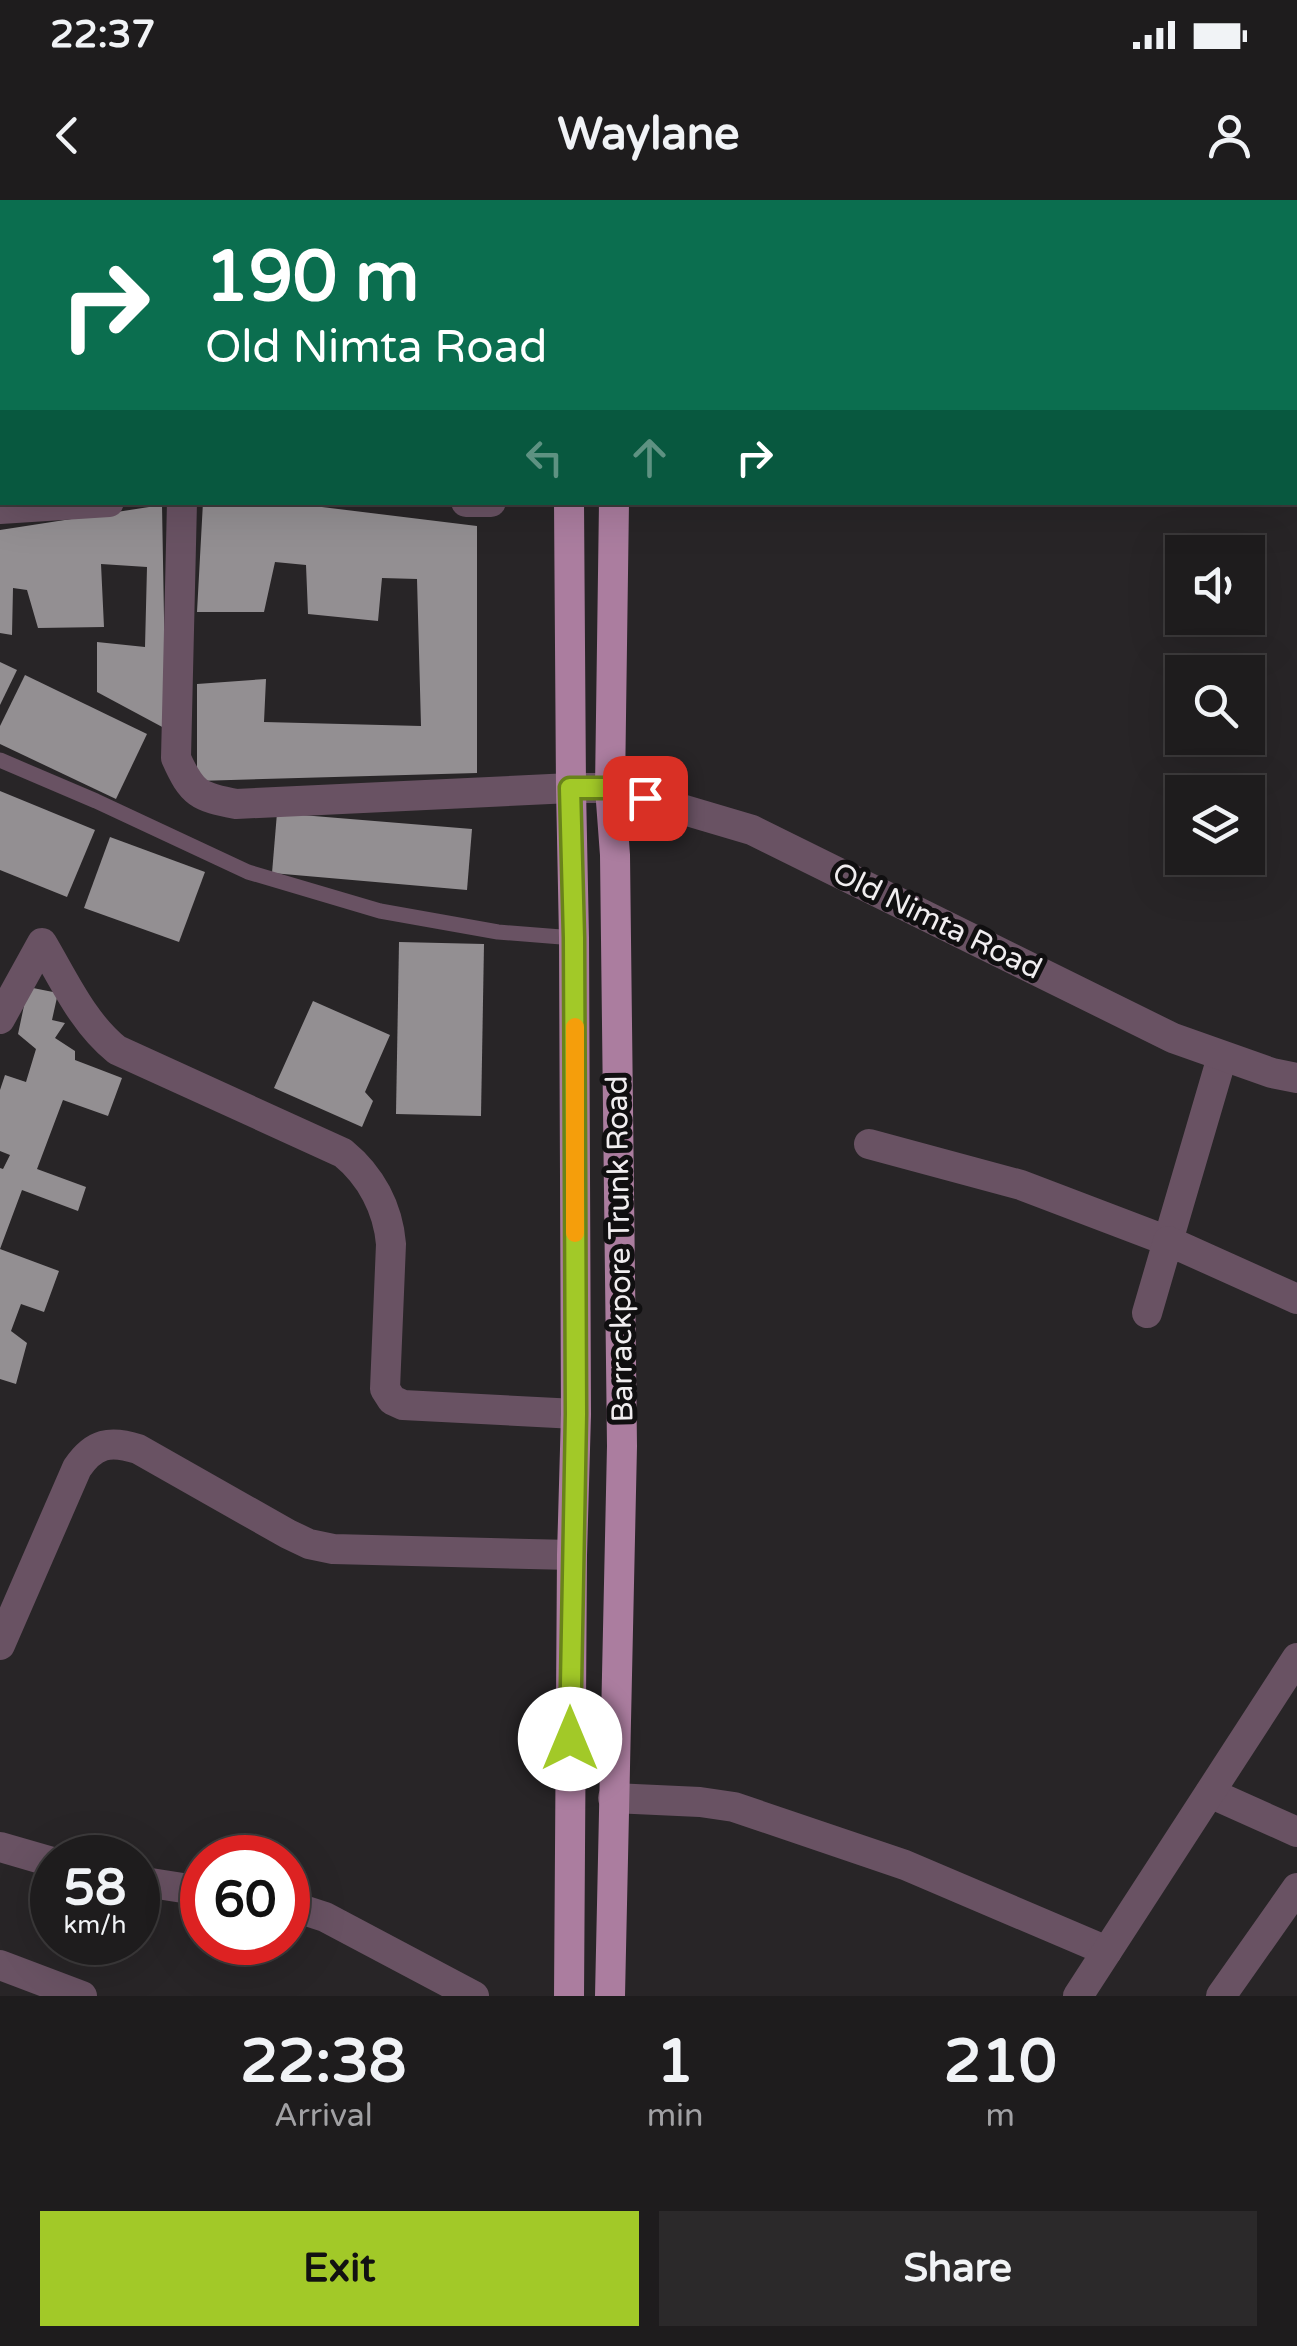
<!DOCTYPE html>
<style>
body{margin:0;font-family:"Varela Round",sans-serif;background:#2b292a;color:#f1f3f6;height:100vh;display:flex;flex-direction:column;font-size:38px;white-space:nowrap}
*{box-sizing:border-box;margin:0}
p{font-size:32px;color:#a1a1a4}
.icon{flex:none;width:55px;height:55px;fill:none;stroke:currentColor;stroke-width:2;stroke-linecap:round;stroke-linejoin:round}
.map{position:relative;height:1796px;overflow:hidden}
.drawer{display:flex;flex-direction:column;background:#1e1c1d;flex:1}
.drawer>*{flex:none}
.top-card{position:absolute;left:0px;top:0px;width:1298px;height:305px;box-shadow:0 10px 40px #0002,0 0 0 2px #3c3a3b;background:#0b6e4f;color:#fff;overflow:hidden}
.tools{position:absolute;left:1165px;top:335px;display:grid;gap:20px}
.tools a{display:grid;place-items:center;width:100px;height:100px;border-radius:0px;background:#1e1c1d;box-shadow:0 10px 40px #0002,0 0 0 2px #3c3a3b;font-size:50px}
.speed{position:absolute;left:30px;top:1635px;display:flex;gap:20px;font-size:50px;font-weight:700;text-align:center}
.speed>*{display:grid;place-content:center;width:130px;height:130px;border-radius:50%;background:#1e1c1d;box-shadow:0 10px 40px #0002,0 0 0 2px #3c3a3b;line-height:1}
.speed small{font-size:25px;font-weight:400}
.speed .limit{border:15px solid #d22;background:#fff;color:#111}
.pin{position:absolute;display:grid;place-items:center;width:85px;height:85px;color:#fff;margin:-42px;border-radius:20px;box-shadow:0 5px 15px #0006}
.me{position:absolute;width:110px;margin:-55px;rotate:0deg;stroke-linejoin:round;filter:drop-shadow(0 0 8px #0008)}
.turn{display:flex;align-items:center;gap:35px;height:210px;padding:0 40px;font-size:45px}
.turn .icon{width:130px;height:130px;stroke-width:2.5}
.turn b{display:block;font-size:70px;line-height:85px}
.lanes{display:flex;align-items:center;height:95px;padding:0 40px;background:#0003;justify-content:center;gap:50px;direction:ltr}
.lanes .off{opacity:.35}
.eta{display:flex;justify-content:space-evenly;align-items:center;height:170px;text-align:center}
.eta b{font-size:60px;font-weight:800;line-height:70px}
.primary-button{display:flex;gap:20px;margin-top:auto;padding:20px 40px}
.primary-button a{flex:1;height:115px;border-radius:0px;background:#a2c928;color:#111;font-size:40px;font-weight:800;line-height:115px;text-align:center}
.primary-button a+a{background:#2b292a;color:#f1f3f6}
.status{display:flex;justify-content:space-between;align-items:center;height:70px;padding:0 50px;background:#1e1c1d;direction:ltr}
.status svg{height:28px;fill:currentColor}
header{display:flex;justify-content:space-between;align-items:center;height:130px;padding:0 40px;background:#1e1c1d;font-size:45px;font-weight:800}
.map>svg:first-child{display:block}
.water{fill:#111900;stroke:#545948;stroke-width:2.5}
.building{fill:#938f92}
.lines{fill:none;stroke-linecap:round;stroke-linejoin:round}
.service{stroke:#695263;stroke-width:15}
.minor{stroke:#695263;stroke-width:30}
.tertiary{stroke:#695263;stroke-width:30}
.primary{stroke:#ab7d9f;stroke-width:30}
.route-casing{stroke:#69831a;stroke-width:25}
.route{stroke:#a2c928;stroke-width:18}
.slow{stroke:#f59e0b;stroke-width:18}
.labels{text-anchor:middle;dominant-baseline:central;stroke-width:10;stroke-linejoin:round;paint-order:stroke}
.street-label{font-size:30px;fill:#f0edef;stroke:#100f10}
</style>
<div class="status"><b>22:37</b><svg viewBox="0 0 49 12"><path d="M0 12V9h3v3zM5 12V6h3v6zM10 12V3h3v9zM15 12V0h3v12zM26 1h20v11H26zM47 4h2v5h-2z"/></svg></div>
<header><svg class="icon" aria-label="back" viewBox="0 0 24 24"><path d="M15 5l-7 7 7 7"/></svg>Waylane<svg class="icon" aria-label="person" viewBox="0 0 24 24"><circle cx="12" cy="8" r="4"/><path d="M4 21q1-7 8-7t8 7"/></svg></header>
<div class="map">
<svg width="1297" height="1796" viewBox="0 0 1297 1796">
<rect width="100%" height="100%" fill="#282527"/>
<polygon class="water" points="769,0 1297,0 1297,150 1295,150 1295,2 769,2"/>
<g class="building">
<polygon points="203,302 216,304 216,302 281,302 477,326 477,573 197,581 197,484 266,479 264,522 421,526 417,379 382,378 378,421 308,414 306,365 275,362 264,412 197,412"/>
<polygon points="162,305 166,529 97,492 97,442 145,447 147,367 101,364 104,427 38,428 27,390 13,388 12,435 0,433 0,330"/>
<polygon points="0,462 17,470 0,505"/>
<polygon points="25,475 147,534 116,599 0,544 0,526"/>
<polygon points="0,591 95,630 67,697 0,670"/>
<polygon points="277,613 472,629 467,690 272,673"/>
<polygon points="110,637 205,672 179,742 84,708"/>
<polygon points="399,742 484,744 481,916 396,914"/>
<polygon points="28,787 58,793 52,820 65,823 55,838 75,851 75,860 122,878 108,916 63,900 37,969 86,987 78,1011 22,990 0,1049 0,968 3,969 10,955 0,951 0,890 5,875 26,882 36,849 18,834"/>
<polygon points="313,801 390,835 365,892 373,901 362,927 274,888"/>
<polygon points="0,1049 59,1071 44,1112 21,1104 11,1131 27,1143 16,1184 0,1179"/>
</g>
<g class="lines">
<polyline class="service" points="0,560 96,601 248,672 380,711 498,732 574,738"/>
<g class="minor">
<path d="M182 302 176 558C192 594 199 597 236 604L571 588"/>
<polyline points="466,302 491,302"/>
<polyline points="0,309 109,302"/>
<path d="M0 819 42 743C64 780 83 823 117 850L343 953C371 976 388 1008 391 1044L385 1189 392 1200 403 1205 576 1214"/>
<polyline points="869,944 1021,985 1168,1041 1222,857"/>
<polyline points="1147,1113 1168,1041 1297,1099"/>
<path d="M0 1445 77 1268C94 1243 110 1240 138 1249L288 1334 309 1344 333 1349 572 1355"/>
<polyline points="1210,1593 1297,1632"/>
<polyline points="613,1598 700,1602 734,1607 905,1665 1107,1751"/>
<polyline points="0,1647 52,1662"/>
<polyline points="138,1681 202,1691"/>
<polyline points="288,1705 325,1717 474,1796"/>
<polyline points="0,1765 82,1796"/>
<polyline points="1221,1796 1297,1688"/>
</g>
<g class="tertiary">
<polyline points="571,588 610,588 752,630 1173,838 1272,873 1297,878"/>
<polyline points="1078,1796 1297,1458"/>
</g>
<g class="primary">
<polyline points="571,2 571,0"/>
<polyline points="617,2 617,0"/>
<polyline points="569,302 571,588 574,738 576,1214 572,1355 569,1796"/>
<polyline points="610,1796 622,1246 615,655 610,588 614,302"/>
</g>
</g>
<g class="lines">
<g class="route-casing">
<polyline id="route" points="570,1539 576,1214 574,738 570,588 610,588 645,598"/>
</g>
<use href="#route" class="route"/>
<polyline class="slow" points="575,827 575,1033"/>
</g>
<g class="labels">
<g class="street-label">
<text transform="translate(937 721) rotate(26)">Old Nimta Road</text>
<text transform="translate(620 1049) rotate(-91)">Barrackpore Trunk Road</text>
</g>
</g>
</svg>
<div class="tools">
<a><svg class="icon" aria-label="sound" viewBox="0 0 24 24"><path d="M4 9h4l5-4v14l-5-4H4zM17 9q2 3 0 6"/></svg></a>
<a><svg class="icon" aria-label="search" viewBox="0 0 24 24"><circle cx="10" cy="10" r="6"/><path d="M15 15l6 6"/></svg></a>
<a><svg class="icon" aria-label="layers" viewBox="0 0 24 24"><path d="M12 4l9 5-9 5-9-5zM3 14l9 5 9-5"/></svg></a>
</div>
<div class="speed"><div>58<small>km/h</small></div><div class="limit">60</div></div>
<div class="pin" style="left:645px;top:598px;background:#d93025"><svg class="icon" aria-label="arrive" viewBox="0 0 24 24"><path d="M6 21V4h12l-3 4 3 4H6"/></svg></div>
<svg class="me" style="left:570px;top:1539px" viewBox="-20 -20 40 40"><circle r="19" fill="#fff"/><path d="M0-13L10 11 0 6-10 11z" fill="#a2c928"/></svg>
<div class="top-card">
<div class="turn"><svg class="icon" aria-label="right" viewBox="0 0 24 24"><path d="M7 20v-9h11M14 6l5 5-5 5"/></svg><div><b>190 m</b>Old Nimta Road</div></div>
<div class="lanes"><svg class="icon off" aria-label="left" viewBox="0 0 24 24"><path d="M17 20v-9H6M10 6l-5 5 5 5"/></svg><svg class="icon off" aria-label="ahead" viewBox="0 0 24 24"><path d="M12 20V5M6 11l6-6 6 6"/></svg><svg class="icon" aria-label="right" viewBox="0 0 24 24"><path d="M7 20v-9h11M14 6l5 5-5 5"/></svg></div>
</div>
</div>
<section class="drawer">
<div class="eta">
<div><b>22:38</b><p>Arrival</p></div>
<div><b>1</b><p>min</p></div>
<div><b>210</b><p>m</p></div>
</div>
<div class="primary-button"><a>Exit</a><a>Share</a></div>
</section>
